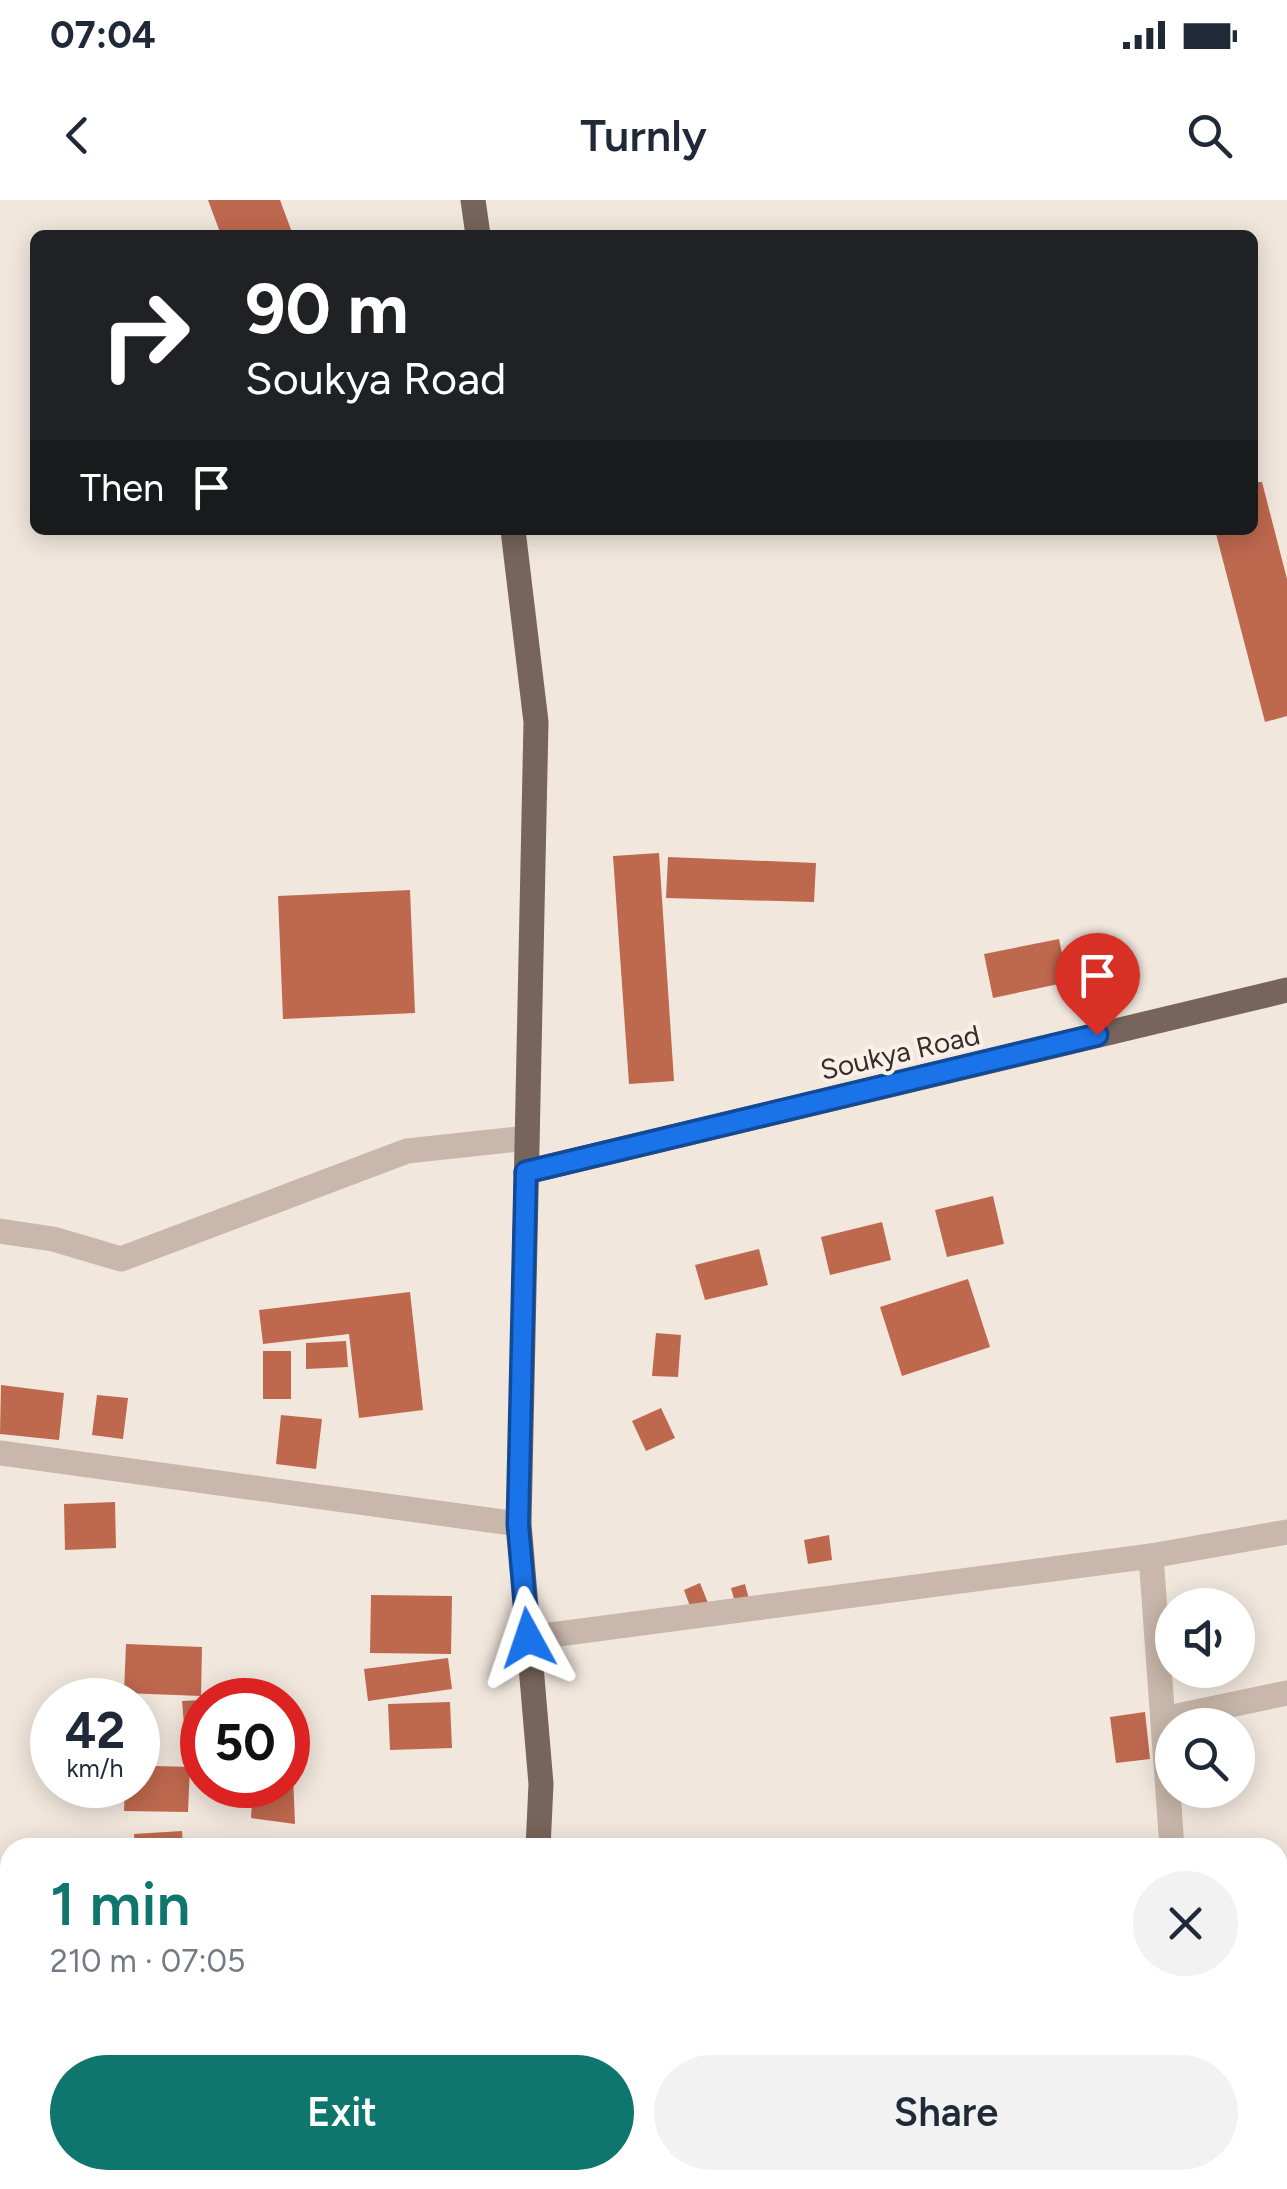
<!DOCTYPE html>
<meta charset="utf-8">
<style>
body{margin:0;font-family:Figtree,sans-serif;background:#f2f2f3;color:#1f2937;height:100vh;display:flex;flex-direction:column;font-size:38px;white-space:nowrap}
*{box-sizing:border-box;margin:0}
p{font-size:32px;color:#747a83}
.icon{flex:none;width:55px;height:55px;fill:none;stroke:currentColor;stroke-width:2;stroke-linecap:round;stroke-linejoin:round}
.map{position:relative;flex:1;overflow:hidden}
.side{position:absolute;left:0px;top:1638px;width:1288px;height:352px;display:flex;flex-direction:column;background:#fff;border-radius:30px 30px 0 0;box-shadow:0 5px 25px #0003}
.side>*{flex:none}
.top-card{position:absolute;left:30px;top:30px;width:1228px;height:305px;border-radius:15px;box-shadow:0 5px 25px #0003;background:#202124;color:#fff;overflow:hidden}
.controls{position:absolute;left:1155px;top:1388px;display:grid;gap:20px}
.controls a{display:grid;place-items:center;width:100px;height:100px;border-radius:50%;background:#fff;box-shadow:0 5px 25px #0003;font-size:50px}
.speed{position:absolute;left:30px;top:1478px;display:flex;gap:20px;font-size:50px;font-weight:700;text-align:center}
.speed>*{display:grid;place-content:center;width:130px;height:130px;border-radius:50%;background:#fff;box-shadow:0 5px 25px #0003;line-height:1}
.speed small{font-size:25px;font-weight:400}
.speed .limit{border:15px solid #d22;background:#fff;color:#111}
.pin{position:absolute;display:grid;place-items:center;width:85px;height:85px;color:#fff;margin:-102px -42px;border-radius:50% 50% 50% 0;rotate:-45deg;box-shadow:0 0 10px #0007}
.pin .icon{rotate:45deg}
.me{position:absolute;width:110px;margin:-55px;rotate:355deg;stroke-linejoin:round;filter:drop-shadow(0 0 8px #0008)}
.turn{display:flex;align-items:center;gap:35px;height:210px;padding:0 50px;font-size:45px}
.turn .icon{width:130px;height:130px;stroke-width:2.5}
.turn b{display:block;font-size:70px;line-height:85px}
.then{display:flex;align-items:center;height:95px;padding:0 50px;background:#0003;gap:20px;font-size:38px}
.round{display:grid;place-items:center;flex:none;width:105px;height:105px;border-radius:52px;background:#f2f2f3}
.head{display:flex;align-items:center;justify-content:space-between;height:170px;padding:0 50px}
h1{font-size:60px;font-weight:600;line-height:75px;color:#0f766e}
.action{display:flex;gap:20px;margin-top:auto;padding:20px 50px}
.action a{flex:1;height:115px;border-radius:60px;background:#0f766e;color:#fff;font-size:40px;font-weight:600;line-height:115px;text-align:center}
.action a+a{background:#f2f2f3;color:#1f2937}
.status{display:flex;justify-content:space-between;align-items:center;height:70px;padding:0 50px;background:#fff;direction:ltr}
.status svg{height:28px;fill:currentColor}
header{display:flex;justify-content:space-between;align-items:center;height:130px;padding:0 50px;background:#fff;font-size:45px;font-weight:600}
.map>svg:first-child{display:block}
.building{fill:#be684e}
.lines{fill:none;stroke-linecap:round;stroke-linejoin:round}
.minor{stroke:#c8b7aa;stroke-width:25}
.major{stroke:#77645b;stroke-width:25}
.route-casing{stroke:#114b97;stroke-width:25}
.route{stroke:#1a73e8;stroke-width:18}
.labels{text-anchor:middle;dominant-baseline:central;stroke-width:8;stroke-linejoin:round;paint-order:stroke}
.street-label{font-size:28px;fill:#362d29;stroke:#f9f1e9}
</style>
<div class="status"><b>07:04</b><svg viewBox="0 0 49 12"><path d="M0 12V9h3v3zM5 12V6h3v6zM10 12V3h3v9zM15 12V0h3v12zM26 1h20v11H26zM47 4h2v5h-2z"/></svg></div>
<header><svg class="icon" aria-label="back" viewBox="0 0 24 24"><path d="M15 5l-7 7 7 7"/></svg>Turnly<svg class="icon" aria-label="search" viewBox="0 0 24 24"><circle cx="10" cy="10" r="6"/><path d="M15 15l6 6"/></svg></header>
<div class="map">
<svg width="1287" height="1989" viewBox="0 0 1287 1989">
<rect width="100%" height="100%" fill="#f1e7dd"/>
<g class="building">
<polygon points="208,0 280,0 293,35 221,35"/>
<polygon points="1252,282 1262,282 1287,379 1287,516 1265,522 1215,330 1252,330"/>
<polygon points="659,653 674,881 629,884 613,656"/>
<polygon points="668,657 816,663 814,702 666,698"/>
<polygon points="410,690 415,813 283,819 278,696"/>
<polygon points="1059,739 1068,782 993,798 984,754"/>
<polygon points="993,996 1004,1044 947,1057 935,1010"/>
<polygon points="882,1022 891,1060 830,1075 821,1037"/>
<polygon points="759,1049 768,1085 705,1100 695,1065"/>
<polygon points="968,1079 990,1147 902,1176 880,1107"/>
<polygon points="410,1092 423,1210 359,1218 349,1134 263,1144 259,1110"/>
<polygon points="656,1133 681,1135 678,1177 652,1176"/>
<polygon points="346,1141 348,1167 306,1169 306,1143"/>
<rect x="263" y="1151" width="28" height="48"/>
<polygon points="1,1185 64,1193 59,1240 0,1234"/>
<polygon points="97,1195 128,1198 123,1239 92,1235"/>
<polygon points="661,1208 675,1238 646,1251 632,1221"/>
<polygon points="281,1215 322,1219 316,1269 276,1264"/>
<polygon points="115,1302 116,1348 65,1350 64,1304"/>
<polygon points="829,1335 832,1360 808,1364 804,1340"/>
<polygon points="700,1383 708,1403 691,1409 684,1390"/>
<polygon points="745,1384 750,1403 736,1406 731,1388"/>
<polygon points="371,1395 452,1396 451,1454 370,1453"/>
<polygon points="126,1444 202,1447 201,1496 124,1493"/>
<polygon points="448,1458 452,1489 368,1501 364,1469"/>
<polygon points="202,1500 202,1547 186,1548 182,1501"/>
<polygon points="450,1502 452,1548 390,1550 388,1504"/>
<polygon points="1145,1512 1150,1559 1116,1563 1110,1517"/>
<polygon points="138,1548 155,1548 155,1566 190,1567 188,1612 124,1611 125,1585 138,1585"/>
<polygon points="288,1574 293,1574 295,1624 251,1618 253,1585 288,1585"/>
<polygon points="182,1631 183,1648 135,1648 134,1634"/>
<polygon points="377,1981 378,1989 335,1989 334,1984"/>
</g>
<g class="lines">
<g class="minor">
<polyline points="0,1031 53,1039 121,1059 407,951 527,938"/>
<polyline points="0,1253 519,1324"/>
<polyline points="1151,1356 1287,1332"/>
<polyline points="528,1438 1151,1356 1172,1648"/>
<polyline points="1163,1519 1287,1493"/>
<polyline points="1278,1678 1287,1676"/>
</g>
<g class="major">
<polyline points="473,0 478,35"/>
<polyline points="513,330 536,522 519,1324 541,1584 538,1648"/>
<polyline points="526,972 1287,790"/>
<polyline points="525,1989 525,1980"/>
</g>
</g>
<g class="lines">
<g class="route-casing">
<polyline id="route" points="528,1438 518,1324 526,972 1097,835"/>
</g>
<use href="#route" class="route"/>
</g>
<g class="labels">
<g class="street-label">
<text transform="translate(900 852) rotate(-13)">Soukya Road</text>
</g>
</g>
</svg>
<div class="controls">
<a><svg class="icon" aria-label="sound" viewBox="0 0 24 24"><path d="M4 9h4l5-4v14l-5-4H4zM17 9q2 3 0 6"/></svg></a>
<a><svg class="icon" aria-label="search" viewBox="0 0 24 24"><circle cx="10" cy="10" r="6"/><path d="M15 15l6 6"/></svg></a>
</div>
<div class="speed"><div>42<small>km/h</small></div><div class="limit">50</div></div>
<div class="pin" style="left:1097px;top:835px;background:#d93025"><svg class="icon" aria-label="arrive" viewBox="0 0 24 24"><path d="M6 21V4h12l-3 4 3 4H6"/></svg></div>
<svg class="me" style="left:528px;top:1438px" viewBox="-20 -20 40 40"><path d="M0-17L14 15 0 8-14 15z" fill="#1a73e8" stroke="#fff" stroke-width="4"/></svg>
<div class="top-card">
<div class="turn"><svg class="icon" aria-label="right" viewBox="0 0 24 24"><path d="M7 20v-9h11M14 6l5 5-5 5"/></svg><div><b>90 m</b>Soukya Road</div></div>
<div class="then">Then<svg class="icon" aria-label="arrive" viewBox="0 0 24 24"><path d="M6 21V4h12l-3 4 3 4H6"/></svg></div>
</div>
<section class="side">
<div class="head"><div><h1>1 min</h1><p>210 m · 07:05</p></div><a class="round"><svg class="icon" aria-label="close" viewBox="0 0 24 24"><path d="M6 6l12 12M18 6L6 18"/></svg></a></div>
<div class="action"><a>Exit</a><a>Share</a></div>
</section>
</div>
